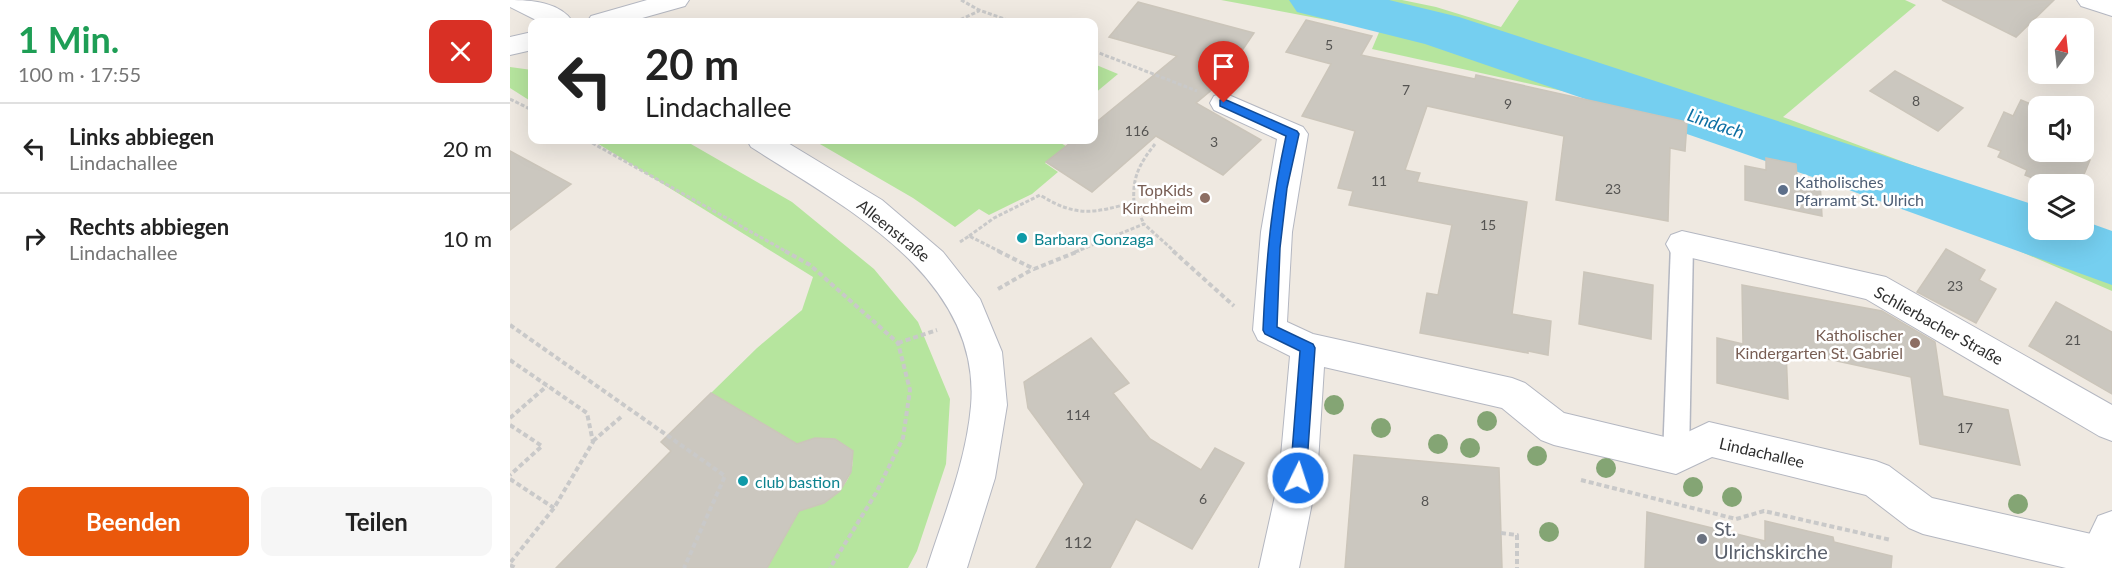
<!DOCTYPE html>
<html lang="de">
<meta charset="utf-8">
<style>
body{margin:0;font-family:Lato,sans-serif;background:#f6f6f6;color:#222;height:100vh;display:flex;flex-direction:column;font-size:22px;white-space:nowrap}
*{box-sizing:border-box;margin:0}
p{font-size:20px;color:#767676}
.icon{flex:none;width:33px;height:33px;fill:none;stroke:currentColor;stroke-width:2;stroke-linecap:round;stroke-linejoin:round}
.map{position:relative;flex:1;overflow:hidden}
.panel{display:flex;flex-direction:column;background:#fff;width:510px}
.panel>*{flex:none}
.top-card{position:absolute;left:18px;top:18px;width:570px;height:126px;border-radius:12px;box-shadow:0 6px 24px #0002;background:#fff;color:#222;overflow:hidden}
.needle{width:39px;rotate:15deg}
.tools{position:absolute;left:1518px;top:18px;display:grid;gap:12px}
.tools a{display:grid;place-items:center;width:66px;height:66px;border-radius:12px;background:#fff;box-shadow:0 6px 24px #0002;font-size:30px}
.pin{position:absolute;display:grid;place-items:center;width:51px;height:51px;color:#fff;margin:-62px -26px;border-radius:50% 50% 50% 0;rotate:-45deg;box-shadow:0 0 6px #0007}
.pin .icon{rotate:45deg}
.me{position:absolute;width:66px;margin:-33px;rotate:4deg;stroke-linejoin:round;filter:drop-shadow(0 0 4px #0008)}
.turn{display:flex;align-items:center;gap:21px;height:126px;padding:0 18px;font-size:27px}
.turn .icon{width:78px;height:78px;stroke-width:2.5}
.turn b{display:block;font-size:42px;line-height:51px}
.round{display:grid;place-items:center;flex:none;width:63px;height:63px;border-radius:12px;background:#f6f6f6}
.head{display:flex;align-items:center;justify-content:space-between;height:102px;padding:0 18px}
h1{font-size:36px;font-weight:700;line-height:45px;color:#1e9e55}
.button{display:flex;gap:12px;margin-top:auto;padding:12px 18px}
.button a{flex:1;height:69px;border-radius:12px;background:#ea580c;color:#fff;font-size:24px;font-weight:700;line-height:69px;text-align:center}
.button a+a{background:#f6f6f6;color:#222}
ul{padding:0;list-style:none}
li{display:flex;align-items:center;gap:18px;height:90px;padding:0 18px;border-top:2px solid #e0e0e0}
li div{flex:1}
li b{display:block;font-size:22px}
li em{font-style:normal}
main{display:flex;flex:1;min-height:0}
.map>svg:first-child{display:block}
.green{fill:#b6e59e}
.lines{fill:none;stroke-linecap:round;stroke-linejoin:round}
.river{fill:#75cff0;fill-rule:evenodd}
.building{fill:#cbc7bf;stroke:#cbc5ba;stroke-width:1.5}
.lane-casing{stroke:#b4b7c1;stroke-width:3}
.street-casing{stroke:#b4b7c1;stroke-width:2}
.secondary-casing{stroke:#b4b7c1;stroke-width:2}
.path-far1{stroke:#c9c9c9;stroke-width:3;stroke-dasharray:4 2;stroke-linecap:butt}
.path{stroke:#c9c9c9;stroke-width:4;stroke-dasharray:5 3;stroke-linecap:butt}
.lane{fill:#fff;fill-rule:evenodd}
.street{fill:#fff;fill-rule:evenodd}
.secondary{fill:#fff;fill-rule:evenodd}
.tree{fill:#84a574}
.route{fill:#1a73e8;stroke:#114b97;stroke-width:1.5}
.service-dot{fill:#5c6f8a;stroke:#fff;stroke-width:2}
.education-dot{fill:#8d6e63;stroke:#fff;stroke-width:2}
.culture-dot{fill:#0f9aa8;stroke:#fff;stroke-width:2}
.worship-dot{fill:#6b7280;stroke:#fff;stroke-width:2}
.labels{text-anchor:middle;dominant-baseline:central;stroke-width:5;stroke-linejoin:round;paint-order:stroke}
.number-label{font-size:14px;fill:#555452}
.service-label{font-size:16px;fill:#4e5e75;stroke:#fff;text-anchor:start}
.education-label{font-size:16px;fill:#785e54;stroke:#fff;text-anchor:end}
.street-label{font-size:16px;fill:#2e2e2e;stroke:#fff}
.culture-label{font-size:16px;fill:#0d838f;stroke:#fff;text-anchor:start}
.near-number-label{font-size:16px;fill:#555452}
.water-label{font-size:18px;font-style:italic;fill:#0d6fa3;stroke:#fff}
.near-worship-label{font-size:20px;fill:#5b616d;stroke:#fff;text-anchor:start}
</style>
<main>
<section class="panel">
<div class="head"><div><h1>1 Min.</h1><p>100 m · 17:55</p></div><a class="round" style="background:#d93025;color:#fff"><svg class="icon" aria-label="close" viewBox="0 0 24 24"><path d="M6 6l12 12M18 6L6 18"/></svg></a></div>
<ul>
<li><svg class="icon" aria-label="left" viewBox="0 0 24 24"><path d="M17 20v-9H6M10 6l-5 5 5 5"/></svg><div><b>Links abbiegen</b><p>Lindachallee</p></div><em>20 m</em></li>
<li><svg class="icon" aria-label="right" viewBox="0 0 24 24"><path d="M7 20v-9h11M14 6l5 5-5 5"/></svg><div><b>Rechts abbiegen</b><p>Lindachallee</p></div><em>10 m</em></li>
</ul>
<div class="button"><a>Beenden</a><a>Teilen</a></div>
</section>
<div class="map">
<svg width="1602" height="568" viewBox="0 0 1602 568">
<rect width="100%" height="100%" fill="#efe9e1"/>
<g class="green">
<polygon points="711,0 892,0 926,7 991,27 1009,0 1395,0 1406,5 1273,117 1528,212 1528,230 1574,230 1574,226 1602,235 1602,291 1370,191 1179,119 862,49 870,30"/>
<polygon points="584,64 608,74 584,94"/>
<polygon points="0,67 22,70 22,102 0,88"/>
<path d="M82 140H174L282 202 364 269 408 322 440 399 436 464 407 551 398 568H257L289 511C317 502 350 485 341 450 320 435 311 437 287 444L201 393 247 348 292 310 303 277Z"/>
<polygon points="303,140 545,140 556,146 535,163 548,172 522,194 479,215 469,209 445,227 403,198"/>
</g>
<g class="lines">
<polygon class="river" points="779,0 879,0 949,17 1528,206 1528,230 1574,230 1574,221 1602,231 1602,285 1314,181 915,44 787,12"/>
</g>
<g class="building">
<polygon points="1432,0 1544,0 1506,37"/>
<polygon points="628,2 744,33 710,83 686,103 751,140 713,175 646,136 582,192 536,162 564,140 584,140 584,124 667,56 599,37"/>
<polygon points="796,20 862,36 851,55 965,79 966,75 1177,122 1175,151 1160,148 1158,221 1046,200 1054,136 917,106 895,170 910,173 907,182 1017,202 1002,314 1041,321 1038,355 1018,351 1018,353 910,333 917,293 928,295 942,225 839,205 843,191 828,188 845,131 792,116 821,64 776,52"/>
<polygon points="1385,71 1453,108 1428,131 1360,91"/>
<polygon points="1511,100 1528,107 1528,152 1569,152 1568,155 1580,160 1570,184 1537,184 1515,175 1517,170 1488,157 1491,151 1478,146 1494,112 1503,116"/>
<polygon points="0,151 61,184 0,230"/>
<polygon points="1256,158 1286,164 1287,176 1310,181 1312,216 1235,200 1235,166 1256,170"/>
<polygon points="1436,249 1475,270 1469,280 1486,289 1466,323 1407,292"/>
<polygon points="1074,272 1143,285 1141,339 1069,324"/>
<polygon points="1232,285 1372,311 1425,342 1433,396 1498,410 1510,465 1410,444 1401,377 1276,350 1278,399 1207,383 1207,338 1233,344"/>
<polygon points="1546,302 1602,332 1602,394 1519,346"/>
<polygon points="581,338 619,383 603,393 640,439 691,470 705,448 734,463 682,549 626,519 600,568 526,568 574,484 518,408 514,382"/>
<polygon points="201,393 287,444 305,438 325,439 343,451 341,472 330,491 314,503 289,511 257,568 46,568 161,451 151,442"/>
<polygon points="844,455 989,468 992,568 835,568"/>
<polygon points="1137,512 1255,541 1255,521 1323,537 1324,542 1382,556 1381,568 1135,568"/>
</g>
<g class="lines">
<g class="lane-casing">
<polygon id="lane" points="1172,235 1180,238 1183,244 1179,457 1175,465 1166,469 1157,465 1153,457 1161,244 1164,238"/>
</g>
<g class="street-casing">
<g id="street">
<polygon points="137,0 179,0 175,6 118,22 77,22 81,16"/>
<polygon points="1567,0 1602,0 1602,16 1571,6"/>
<polygon points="714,93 793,127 798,134 782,232 777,322 803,334 1002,378 1015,383 1054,413 1163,439 1199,422 1366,461 1379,466 1422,498 1590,536 1602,541 1602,568 1556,568 1413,534 1399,528 1356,495 1202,457 1166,474 1044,445 1031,440 992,408 814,367 807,478 789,568 749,568 769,478 780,356 748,340 743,330 751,232 767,139 704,110 700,103 704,96"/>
<polygon points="1172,231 1376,277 1602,405 1602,441 1589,436 1356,299 1161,253 1156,244 1161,235"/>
</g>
</g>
<g class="secondary-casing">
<g id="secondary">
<path d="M0 0C21 0 50 2 63 22H30L0 7Z"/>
<polygon points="22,32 22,50 0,55 0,37"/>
<path d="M237 140H273L372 200 433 252 470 299 492 352 497 405 485 478 457 568H417C434 515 456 462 461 406 472 277 333 206 241 147Z"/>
<polygon points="1602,511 1602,568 1563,568 1588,516"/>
</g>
</g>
<g class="path-far1">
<polyline points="451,0 469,10 503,22"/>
<polyline points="445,22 469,11"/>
<polyline points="584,51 687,91"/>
<polyline points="0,99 22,110"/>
<polyline points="77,140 277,252"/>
<path d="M624 202C622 177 630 163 645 144"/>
<path d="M459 236 484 218 530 195C567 218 584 213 624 202L634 224"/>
<polyline points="450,242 459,236 491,252"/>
<polyline points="565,252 634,224 665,252"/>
</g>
<g class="path">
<polyline points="275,251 300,265 388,343 400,390 393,438 366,493 320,568"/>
<polyline points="488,251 524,269 569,251"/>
<polyline points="663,251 724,306"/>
<polyline points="488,289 523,269"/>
<polyline points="0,325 215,476 174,568"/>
<polyline points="388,343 427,330"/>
<polyline points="0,360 77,413 83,442 44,508 0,563"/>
<polyline points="0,418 37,386"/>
<polyline points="0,425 32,446 0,475"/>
<polyline points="83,441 111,417"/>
<polyline points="0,479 44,508"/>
<polyline points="1071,480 1226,519 1254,511 1381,540"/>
<polyline points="991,533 1007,535 1007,568"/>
<polyline points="0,565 6,568"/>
</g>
<use href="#lane" class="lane"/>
<use href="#street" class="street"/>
<use href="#secondary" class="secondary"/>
</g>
<g class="tree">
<circle cx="824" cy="405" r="10"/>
<circle cx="977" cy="421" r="10"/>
<circle cx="871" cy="428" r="10"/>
<circle cx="928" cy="444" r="10"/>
<circle cx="960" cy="448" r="10"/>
<circle cx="1027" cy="456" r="10"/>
<circle cx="1096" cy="468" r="10"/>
<circle cx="1183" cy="487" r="10"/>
<circle cx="1222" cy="497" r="10"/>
<circle cx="1508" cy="504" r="10"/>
<circle cx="1039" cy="532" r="10"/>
</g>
<path class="route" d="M714 99 787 131 789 134 777 188 770 248 767 327 803 344 805 348 796 478 793 484 788 486 782 484 780 478 790 351 755 334 753 330C756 261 761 204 776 136L710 106V100Z"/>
<circle class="service-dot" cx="1273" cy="190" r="6"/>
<g class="education-dot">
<circle cx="695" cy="198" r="6"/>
<circle cx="1405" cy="343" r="6"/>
</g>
<g class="culture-dot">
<circle cx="512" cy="238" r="6"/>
<circle cx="233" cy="481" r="6"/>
</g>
<circle class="worship-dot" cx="1192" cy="539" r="6"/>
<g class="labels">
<g class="number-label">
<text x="819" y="44">5</text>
<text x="896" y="89">7</text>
<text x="1406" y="100">8</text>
<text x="998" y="103">9</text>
<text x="627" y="130">116</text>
<text x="704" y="141">3</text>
<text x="869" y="180">11</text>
<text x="1103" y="188">23</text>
<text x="978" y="224">15</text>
<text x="1445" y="285">23</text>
<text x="1563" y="339">21</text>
<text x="568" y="414">114</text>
<text x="1455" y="427">17</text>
<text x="693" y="498">6</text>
<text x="915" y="500">8</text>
</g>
<g class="service-label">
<text x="1285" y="181">Katholisches<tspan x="1285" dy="18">Pfarramt St. Ulrich</tspan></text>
</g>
<g class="education-label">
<text x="683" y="189">TopKids<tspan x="683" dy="18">Kirchheim</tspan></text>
<text x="1393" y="334">Katholischer<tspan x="1393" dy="18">Kindergarten St. Gabriel</tspan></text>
</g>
<g class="street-label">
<text transform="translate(384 230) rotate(39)">Alleenstraße</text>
<text transform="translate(1429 325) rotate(29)">Schlierbacher Straße</text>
<text transform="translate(1252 452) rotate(13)">Lindachallee</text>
</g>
<g class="culture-label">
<text x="524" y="238">Barbara Gonzaga</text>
<text x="245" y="481">club bastion</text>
</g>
<g class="near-number-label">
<text x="568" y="541">112</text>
</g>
<g class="water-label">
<text transform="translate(1206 123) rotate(19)">Lindach</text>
</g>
<g class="near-worship-label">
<text x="1204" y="528">St.<tspan x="1204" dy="23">Ulrichskirche</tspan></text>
</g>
</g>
</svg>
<div class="tools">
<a><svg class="needle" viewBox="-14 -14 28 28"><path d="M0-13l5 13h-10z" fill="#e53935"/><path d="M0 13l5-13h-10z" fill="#767676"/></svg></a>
<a><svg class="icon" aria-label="sound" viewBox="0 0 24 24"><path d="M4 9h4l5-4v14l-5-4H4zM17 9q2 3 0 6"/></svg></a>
<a><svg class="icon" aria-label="layers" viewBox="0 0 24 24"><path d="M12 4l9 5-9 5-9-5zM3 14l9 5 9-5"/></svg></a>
</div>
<div class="pin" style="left:714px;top:103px;background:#d93025"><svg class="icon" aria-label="arrive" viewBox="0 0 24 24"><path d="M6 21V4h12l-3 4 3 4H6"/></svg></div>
<svg class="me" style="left:788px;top:478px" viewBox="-20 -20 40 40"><circle r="17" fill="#1a73e8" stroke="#fff" stroke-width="3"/><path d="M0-11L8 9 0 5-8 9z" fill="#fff"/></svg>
<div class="top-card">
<div class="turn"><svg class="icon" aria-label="left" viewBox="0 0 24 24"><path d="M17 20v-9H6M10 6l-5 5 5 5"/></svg><div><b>20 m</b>Lindachallee</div></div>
</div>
</div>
</main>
